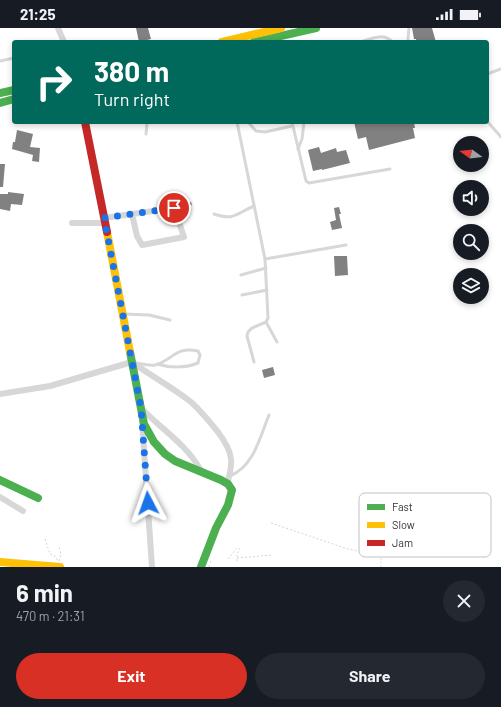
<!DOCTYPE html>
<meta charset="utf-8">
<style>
body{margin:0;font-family:Barlow,sans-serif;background:#242831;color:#f1f3f6;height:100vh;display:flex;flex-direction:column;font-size:15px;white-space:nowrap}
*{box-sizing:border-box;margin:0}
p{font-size:13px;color:#9ea1a6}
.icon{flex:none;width:22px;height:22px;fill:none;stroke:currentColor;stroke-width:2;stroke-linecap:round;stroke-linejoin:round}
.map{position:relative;height:539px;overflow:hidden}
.side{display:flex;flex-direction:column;background:#171b24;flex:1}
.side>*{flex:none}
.hud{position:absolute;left:12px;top:12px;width:477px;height:84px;border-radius:4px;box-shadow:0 2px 6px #0003;background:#00695c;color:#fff;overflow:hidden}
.needle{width:26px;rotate:285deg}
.tools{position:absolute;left:453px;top:108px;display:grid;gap:8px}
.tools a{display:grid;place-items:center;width:36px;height:36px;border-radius:50%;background:#171b24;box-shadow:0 2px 6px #0003;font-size:20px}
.pin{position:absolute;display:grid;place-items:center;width:34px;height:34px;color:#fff;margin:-17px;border:2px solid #fff;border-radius:50%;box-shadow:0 1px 4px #0007}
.me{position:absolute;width:44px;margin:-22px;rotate:356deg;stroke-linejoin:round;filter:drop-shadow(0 0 3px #0008)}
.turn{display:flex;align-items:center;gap:14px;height:84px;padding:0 16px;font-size:18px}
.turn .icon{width:52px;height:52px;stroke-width:2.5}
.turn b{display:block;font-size:28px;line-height:34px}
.round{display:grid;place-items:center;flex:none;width:42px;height:42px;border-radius:21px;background:#242831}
.head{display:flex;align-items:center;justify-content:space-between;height:68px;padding:0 16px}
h1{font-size:24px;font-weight:700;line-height:30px}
.button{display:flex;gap:8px;margin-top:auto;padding:8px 16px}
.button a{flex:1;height:46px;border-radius:24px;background:#d93025;color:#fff;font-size:16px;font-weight:700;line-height:46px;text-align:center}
.button a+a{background:#242831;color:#f1f3f6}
.status{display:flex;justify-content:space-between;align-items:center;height:28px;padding:0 20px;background:#171b24;direction:ltr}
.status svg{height:11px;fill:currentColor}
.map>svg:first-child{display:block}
.building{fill:#818181}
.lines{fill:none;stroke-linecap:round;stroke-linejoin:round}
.path{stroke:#d6d6d6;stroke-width:1;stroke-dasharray:2 2;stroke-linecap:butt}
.lane{stroke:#d7d7d7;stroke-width:3}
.street{stroke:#d7d7d7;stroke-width:6}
.fast{stroke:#4caf50;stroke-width:8}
.slow{stroke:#ffc107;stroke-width:8}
.jam{stroke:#c62828;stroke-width:8}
.route{stroke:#1a73e8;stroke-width:7;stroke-dasharray:0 12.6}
.key{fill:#fff;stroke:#c2c2c2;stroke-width:1}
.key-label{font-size:11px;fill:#333}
</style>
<div class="status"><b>21:25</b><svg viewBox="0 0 49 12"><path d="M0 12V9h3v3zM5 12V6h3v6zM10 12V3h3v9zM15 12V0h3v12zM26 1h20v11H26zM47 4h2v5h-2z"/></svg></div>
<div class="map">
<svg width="501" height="539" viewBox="0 0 501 539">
<rect width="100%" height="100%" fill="#fff"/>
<g class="building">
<polygon points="136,0 148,0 151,11 139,14"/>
<polygon points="412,0 432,0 436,14 416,14 416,11 414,11"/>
<polygon points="354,94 414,94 415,100 413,100 415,110 369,122 366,109 358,111"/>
<polygon points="17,102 33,106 30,119 40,120 39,134 32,133 33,127 12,121 13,114 15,114"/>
<polygon points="319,119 321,125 336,120 337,124 346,122 350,135 322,142 322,141 313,143 308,122"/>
<polygon points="0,136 5,136 3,159 0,159"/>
<polygon points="8,164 24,166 22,177 11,176 10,183 0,181 0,166 8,166"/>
<polygon points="184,168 185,175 191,174 192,177 187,178 188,182 182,183 182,180 179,180 177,177 181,176 181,174 165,177 164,172"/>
<polygon points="339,179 341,186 339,186 342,200 332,202 330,194 336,192 334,180"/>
<polygon points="334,228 347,228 348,247 335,248"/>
<polygon points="273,339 275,347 264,350 262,342"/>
</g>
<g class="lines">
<g class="path">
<polyline points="271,495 348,521 379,527 381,530 381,539"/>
<polyline points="45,511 50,526 55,528 58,533"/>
<polyline points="237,530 273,527"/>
<polyline points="228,531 237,520"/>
<polyline points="59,533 61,526 59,519"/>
<polyline points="237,533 237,526 240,520"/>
<polyline points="209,539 211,532"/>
</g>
<g class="lane">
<polyline points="408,11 409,0"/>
<path d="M360 14C373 11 382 4 393 14"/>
<polyline points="0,33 14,30"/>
<polyline points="487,46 501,41"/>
<polyline points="487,93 501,109"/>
<polyline points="237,94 265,231 268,290 266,294 252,300 248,304 247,308 254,334"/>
<polyline points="248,94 256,103 265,104 292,98"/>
<polyline points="292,94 306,153 309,155 390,141"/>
<polyline points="419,94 420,94"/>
<polyline points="146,106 147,94"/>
<polyline points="298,121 302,111 304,94"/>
<path d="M214 186C235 193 235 186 254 178"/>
<polyline points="265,231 346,217"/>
<polyline points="241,247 266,240"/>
<polyline points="242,267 267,262"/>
<polyline points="124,286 149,287 170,292"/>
<polyline points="266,294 277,314"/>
<path d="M136 335C142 336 149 338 155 337 172 333 175 318 198 323L200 327 198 335C186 340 170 340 157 336"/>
<path d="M230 448C254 438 260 409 269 387"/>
</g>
<g class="street">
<polyline points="58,0 64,14"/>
<polyline points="104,190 174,180 184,209 142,217 137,208 132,186"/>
<polyline points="72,195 105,195"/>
<path d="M0 366 50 358 132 334C151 348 172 359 191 374 201 383 209 393 218 404 224 412 230 421 231 431 232 439 229 449 227 456"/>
<path d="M141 380C160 400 186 416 200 441"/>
<polyline points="142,393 152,539"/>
<polyline points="0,469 23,483"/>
</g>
<g class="fast">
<polyline points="254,14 316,0"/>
<polyline points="0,65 14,62"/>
<polyline points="0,75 14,71"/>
<polyline points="130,324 144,396 154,414 165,426 175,433 221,452 228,456 232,462 228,477 216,500 201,539"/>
<polyline points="0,452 38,470"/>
</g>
<g class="slow">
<polyline points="222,14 281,0"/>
<polyline points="107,204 130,324"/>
<polyline points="0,534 60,539"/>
</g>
<polyline class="jam" points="85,94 107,204"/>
</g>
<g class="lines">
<polyline class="route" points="148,475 141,380 104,190 174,180"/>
</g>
<rect x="359" y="465" width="132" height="64" rx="6" class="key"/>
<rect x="367" y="476" width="18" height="6" fill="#4caf50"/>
<rect x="367" y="494" width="18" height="6" fill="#ffc107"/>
<rect x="367" y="512" width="18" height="6" fill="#c62828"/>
<g class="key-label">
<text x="392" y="483">Fast</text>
<text x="392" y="501">Slow</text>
<text x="392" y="519">Jam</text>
</g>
</svg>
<div class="tools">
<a><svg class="needle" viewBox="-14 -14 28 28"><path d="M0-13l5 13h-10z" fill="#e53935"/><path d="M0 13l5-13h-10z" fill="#9ea1a6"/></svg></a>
<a><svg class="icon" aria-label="sound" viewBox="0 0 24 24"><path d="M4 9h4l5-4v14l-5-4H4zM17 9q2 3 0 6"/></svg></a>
<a><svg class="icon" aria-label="search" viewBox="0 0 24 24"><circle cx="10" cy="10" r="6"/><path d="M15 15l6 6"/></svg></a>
<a><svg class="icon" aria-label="layers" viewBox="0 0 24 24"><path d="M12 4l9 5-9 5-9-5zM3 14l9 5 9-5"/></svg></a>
</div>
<div class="pin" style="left:174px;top:180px;background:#d93025"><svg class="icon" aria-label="arrive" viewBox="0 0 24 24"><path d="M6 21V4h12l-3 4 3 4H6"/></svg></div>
<svg class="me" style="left:148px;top:475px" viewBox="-20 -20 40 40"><path d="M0-17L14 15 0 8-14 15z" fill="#1a73e8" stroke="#fff" stroke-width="4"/></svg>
<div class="hud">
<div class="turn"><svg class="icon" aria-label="right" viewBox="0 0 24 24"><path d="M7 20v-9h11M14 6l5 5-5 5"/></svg><div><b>380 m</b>Turn right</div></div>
</div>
</div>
<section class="side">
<div class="head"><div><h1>6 min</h1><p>470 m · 21:31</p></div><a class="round"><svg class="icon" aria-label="close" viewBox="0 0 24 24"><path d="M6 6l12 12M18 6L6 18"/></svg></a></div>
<div class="button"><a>Exit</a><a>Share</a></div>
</section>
